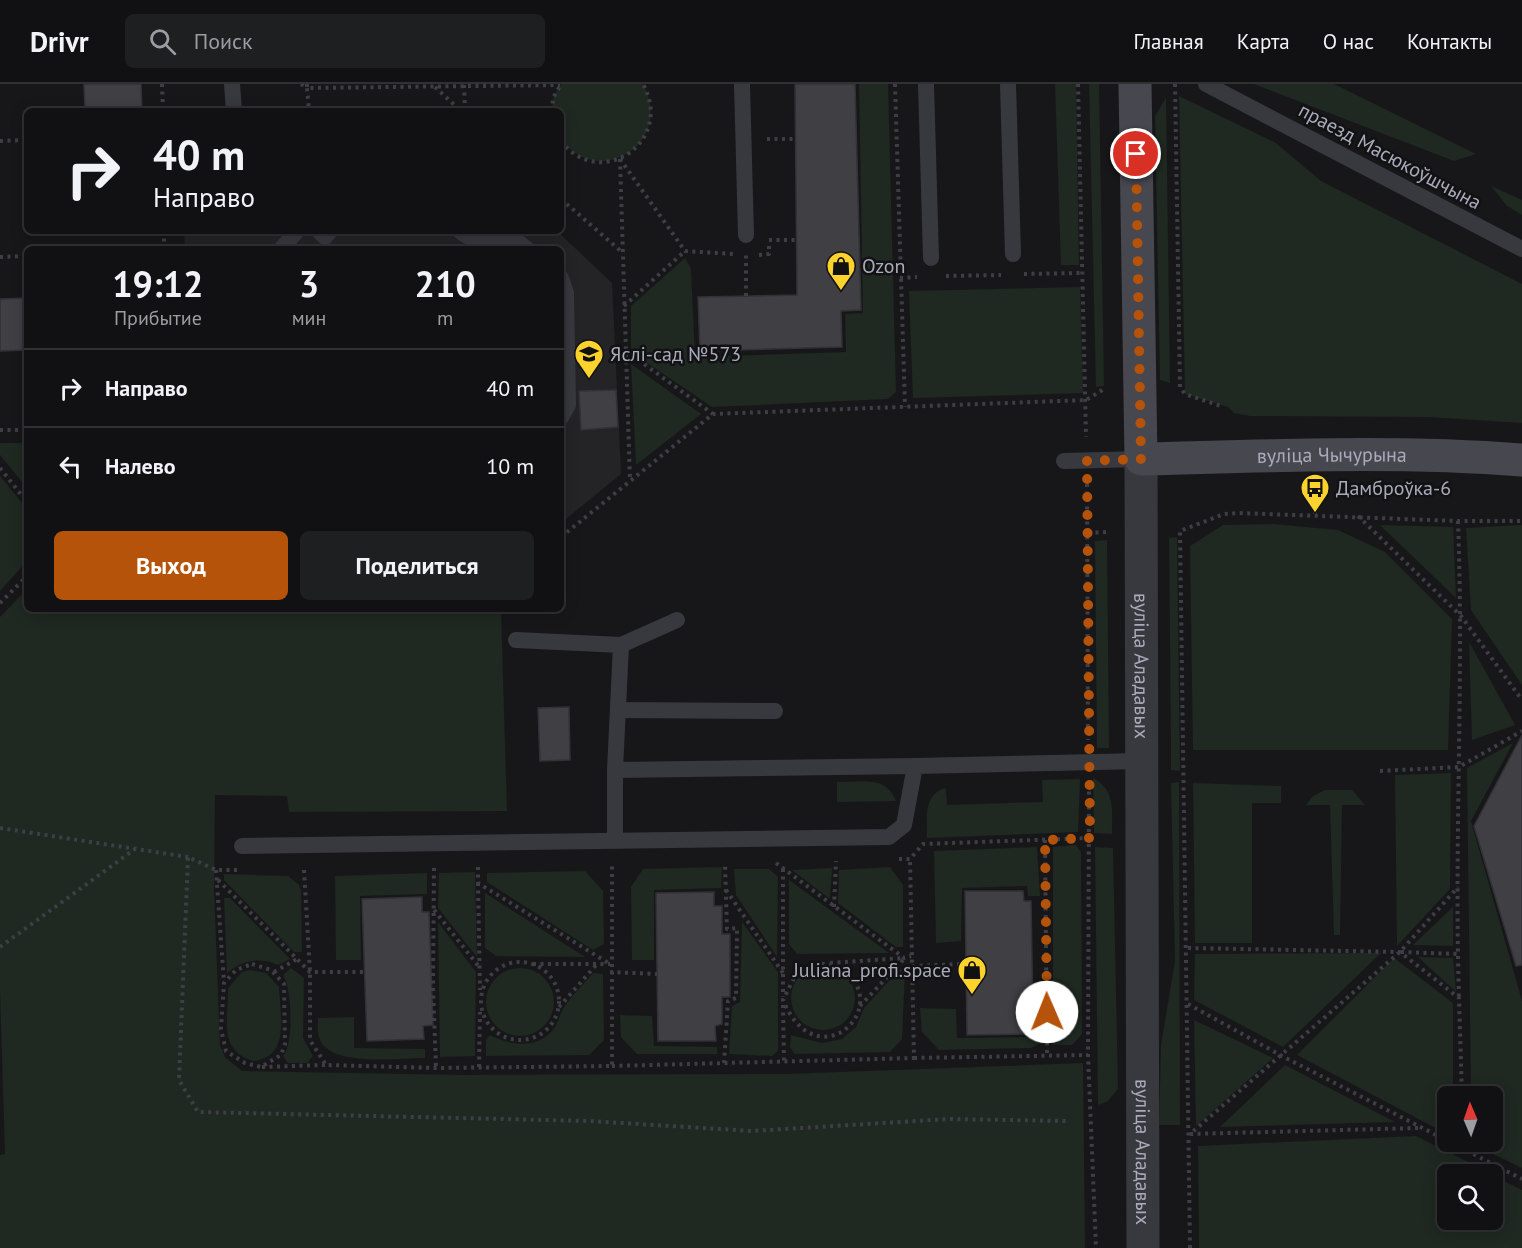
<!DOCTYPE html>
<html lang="ru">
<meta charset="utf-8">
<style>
body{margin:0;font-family:"PT Sans",sans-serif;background:#1e1f21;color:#f1f3f6;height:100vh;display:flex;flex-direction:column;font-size:22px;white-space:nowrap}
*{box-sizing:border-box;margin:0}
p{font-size:20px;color:#9c9da0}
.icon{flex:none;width:33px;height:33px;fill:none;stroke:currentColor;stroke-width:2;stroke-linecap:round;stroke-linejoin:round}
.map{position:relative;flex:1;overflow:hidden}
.side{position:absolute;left:24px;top:162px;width:540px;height:366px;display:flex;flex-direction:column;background:#111113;border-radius:9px;box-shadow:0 3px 15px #0003,0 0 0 2px #303133}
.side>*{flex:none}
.banner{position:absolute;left:24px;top:24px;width:540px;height:126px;border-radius:9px;box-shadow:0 3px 15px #0003,0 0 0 2px #303133;background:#111113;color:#f1f3f6;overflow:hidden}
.needle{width:39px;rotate:358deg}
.fabs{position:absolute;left:1437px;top:1002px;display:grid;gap:12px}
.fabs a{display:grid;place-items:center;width:66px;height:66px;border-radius:9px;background:#111113;box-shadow:0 3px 15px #0003,0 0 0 2px #303133;font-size:30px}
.pin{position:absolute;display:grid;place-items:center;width:51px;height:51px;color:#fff;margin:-26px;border:3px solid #fff;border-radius:50%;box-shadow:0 2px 6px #0007}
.me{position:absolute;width:66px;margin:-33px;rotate:359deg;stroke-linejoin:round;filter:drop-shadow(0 0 4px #0008)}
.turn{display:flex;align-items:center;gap:21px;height:126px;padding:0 30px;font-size:27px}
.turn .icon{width:78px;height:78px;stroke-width:2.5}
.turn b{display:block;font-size:42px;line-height:51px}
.eta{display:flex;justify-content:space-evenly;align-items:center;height:102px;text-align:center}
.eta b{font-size:36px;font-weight:600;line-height:42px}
.cta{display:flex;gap:12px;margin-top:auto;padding:12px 30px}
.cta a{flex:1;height:69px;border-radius:9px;background:#b45309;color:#fff;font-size:24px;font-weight:600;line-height:69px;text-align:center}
.cta a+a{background:#1e1f21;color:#f1f3f6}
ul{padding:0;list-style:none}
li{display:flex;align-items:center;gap:18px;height:78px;padding:0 30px;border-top:2px solid #303133}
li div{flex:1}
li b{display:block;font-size:22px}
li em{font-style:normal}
header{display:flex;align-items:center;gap:36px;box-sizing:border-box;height:84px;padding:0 30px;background:#111113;border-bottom:2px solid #303133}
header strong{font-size:28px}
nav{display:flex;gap:33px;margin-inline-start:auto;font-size:21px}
.search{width:420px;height:54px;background:#1e1f21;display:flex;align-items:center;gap:15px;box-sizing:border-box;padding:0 21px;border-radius:9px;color:#9c9da0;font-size:22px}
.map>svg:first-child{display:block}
.built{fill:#242326}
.green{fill:#1f2821}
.building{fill:#3f3f44;stroke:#323136;stroke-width:1.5}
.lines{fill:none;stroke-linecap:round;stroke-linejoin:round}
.path{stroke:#3e3f46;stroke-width:4;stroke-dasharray:3 4.5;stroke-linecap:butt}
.service{stroke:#38383f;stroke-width:16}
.tertiary{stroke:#38383f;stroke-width:33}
.secondary{stroke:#46474f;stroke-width:33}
.route{stroke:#b45309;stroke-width:10;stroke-dasharray:0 18}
.labels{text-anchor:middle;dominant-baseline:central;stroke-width:5;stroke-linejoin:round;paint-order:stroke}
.street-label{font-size:20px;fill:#a9abba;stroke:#121214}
.poi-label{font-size:20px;fill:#a9abba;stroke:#121214;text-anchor:start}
</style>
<header>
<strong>Drivr</strong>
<div class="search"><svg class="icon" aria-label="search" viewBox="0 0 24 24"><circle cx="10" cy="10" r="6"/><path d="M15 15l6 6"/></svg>Поиск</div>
<nav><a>Главная</a><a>Карта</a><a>О нас</a><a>Контакты</a></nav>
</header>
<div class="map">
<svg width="1522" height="1164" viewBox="0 0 1522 1164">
<rect width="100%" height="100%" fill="#171719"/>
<polygon class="built" points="184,147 557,147 612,199 621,390 561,439 561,165 185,165"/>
<g class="green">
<path d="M561 0H643C675 58 601 106 561 56V27H552L553 14Z"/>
<polygon points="859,0 888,0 896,308 888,315 712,323 631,268 631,222 685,174 691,185 695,273 846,268 845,230 863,229"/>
<polygon points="1055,0 1076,0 1079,181 1061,181"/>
<polygon points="1089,0 1099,0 1104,302 1096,303"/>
<polygon points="1254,0 1334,0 1476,70 1454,77"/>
<polygon points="1179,12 1276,59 1321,97 1522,200 1522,339 1428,333 1250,332 1234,329 1228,323 1185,310"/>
<polygon points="1166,14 1170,299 1160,296 1155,32"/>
<polygon points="1491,102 1522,116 1522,131 1507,122"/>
<polygon points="1080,203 1083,309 913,314 909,207"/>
<polygon points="631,280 701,330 636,381"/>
<polygon points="0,359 27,359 27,404 0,371"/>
<polygon points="0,392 27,425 27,477 0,507"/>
<polygon points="1274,440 1338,446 1385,468 1452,535 1448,666 1193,666 1190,462 1223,441"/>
<polygon points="1380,441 1453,443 1456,514"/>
<polygon points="1522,441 1522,601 1471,526 1466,444"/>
<polygon points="1177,453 1180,687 1171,686 1171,660 1169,454"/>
<polygon points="1107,456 1109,664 1097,664 1095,457"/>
<polygon points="27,505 27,525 501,525 507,727 289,728 287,712 215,711 214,804 220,961 225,973 242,987 463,991 785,990 1083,979 1085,1164 0,1164 0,1071 5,1070 0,907 0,533"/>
<polygon points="1469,558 1515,641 1472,656"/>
<polygon points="1513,659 1471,737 1522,917 1522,1084 1472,1060 1472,1058 1492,1058 1492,1012 1471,1012 1467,684"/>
<polygon points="1451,689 1450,805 1397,862 1395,691"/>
<path d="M1093 694C1116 706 1112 727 1112 750L1094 749Z"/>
<path d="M1080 695 1078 748 927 754C927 734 923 710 946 704L947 721 1043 718 1042 696Z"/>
<path d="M837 698C860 698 887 691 896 717L837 718Z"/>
<polygon points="1179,698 1180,1041 1159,1041 1161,961 1175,877 1171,699"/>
<polygon points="1193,699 1281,702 1281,719 1252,719 1252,859 1195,859"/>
<polygon points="1325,706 1352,706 1365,721 1342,721 1340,851 1334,851 1330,721 1306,721 1313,712"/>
<polygon points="1076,761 1081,768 1082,950 1072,961 1053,961 1053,763"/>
<polygon points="1037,763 1040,812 1028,812 1027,802 962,804 961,857 936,859 934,767"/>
<polygon points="1095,763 1113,764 1118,1005 1108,1017 1098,1021"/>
<polygon points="722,783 721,804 654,806 654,876 632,876 631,803 643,785"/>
<polygon points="890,783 903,801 903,863 896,863 838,819 839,786"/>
<polygon points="832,784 830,815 792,786"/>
<polygon points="734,785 769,785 778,793 777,873 736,811"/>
<polygon points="585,787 603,807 604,860 593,866 487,798 487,789"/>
<polygon points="475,788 477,873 438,824 439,789"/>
<polygon points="427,789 427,810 360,812 361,876 336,876 335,792"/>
<polygon points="224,790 288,792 299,801 301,807 302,868 294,868 224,796"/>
<polygon points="789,796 889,869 797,870 789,860"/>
<polygon points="485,809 585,873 496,872 485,864"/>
<path d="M224 814H230L290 875 278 881C259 872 242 877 227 889Z"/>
<polygon points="1453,823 1453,862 1413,861"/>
<polygon points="438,838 476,888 475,972 440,973"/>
<polygon points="742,838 778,888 778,967 772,972 729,970 732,922 740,918"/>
<polygon points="1381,869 1283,963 1194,916 1195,870"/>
<polygon points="1418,873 1453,874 1456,908"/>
<polygon points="1394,874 1453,919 1453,1012 1448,1012 1447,1050 1297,971"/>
<circle cx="823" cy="914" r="32"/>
<path d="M291 884 304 894 303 954 313 972 307 979H288L283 972C294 960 292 904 283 891Z"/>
<circle cx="520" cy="918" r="34"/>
<polygon points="900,885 905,888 902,955 890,968 795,970 790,964 791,951 822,959 842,955 856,943 864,924"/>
<path d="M250 886 266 889 279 903C280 931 291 973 253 977 217 966 229 934 228 904L242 888Z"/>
<path d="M593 889 603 890 604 956 589 971 486 972V956L490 951C511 962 539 966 555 943 559 937 560 928 565 922 573 910 584 900 593 889Z"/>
<polygon points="920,924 956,925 957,954 1028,953 1029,939 1036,939 1037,927 1043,927 1041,959 1031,964 939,966 922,948"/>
<polygon points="620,931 652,932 654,962 717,963 717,970 637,970 621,953"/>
<path d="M354 933V964L425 965V974C400 974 327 984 319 953 317 948 318 940 318 934Z"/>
<polygon points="1194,936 1273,974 1196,1042"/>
<polygon points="1285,981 1395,1038 1220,1043"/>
<polygon points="1416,1052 1492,1090 1448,1090 1448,1136 1492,1136 1492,1091 1522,1106 1522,1164 1199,1164 1198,1062"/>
</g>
<g class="building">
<polygon points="84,0 141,0 142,27 85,27"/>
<polygon points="795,0 855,0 861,226 841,227 842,263 700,267 698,213 797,211"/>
<polygon points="27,214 27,266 0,267 0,215"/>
<polygon points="616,306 618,343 581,346 579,307"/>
<polygon points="569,623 570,676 540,677 538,624"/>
<polygon points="1522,651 1522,881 1516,882 1474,742"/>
<polygon points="965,807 1023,807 1024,817 1031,817 1033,935 1026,936 1026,950 967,951"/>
<polygon points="714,808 714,822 722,822 722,850 730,850 730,913 722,913 722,940 715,942 716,957 658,957 656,809"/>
<polygon points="422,813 422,828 429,828 433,941 423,942 424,955 367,957 362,815"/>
</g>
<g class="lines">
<g class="path">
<polyline points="162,0 163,27"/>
<polyline points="301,0 307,4 309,27"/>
<polyline points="307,0 307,4 560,1"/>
<polyline points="895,0 905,323"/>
<polyline points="1078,0 1086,353"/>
<polyline points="1175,0 1180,303 1185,310 1221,322"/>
<polyline points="464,1 465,27"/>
<polyline points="435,3 461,27"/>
<polyline points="552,27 553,14 561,0"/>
<polyline points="767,55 796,55"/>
<polyline points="0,57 27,56"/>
<path d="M561 57C600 108 675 58 643 0"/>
<polyline points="620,75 685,167 733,170"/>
<polyline points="620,75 630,397"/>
<polyline points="561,115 623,169"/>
<polyline points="164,147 164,165"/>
<polyline points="769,156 797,156"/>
<polyline points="759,171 769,170 769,158"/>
<polyline points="0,173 27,172"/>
<polyline points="1024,190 1081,189"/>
<polyline points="946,192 1001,191"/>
<polyline points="900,194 917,193"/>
<polyline points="746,212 746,171"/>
<polyline points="624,222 685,167"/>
<polyline points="626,267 713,330"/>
<polyline points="0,346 27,346"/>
<polyline points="0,384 27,418"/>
<polyline points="1087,400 1088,656"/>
<polyline points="1315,430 1315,401"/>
<polyline points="1358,432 1461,532 1522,616"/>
<path d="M1458 437C1464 596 1454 755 1459 914"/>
<polyline points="1088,449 1107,448"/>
<polyline points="561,453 713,330 1086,316 1104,305"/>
<polyline points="0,519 27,492"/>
<polyline points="1380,687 1459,683 1522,647"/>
<polyline points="1089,700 1088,971 1096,1164"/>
<polyline points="0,744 188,773"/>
<polyline points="1045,756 1047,972"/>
<polyline points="899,775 910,775 923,760 1090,754"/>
<polyline points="776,779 904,874 911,872"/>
<polyline points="478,783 478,799 610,880"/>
<polyline points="434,784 433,904 436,984"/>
<polyline points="783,785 783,913"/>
<polyline points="216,786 224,899"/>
<polyline points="237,786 216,786 188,773 179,996 198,1028 589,1037 752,1047 949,1035 1066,1037"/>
<polyline points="304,786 310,888 310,956 326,981 436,984 612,982 612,780"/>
<polyline points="218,796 310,888 365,888"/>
<polyline points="478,799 480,906"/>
<polyline points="726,806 783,889"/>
<polyline points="834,823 836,777"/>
<polyline points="434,826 480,884"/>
<polyline points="0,863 135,765"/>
<polyline points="1188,864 1400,868 1459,914 1462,1012"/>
<polyline points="1401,868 1458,870"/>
<circle cx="520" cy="917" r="39"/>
<polyline points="830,879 903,874"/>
<polygon points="252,880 271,886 284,900 285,960 281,971 261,983 245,979 226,967 221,945 224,899 236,886"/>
<polyline points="533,880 610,880"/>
<path d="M814 880C829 879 842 881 852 894 884 934 814 991 783 916L794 894Z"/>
<polyline points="912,882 966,880"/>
<polyline points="274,888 297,875"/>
<polyline points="610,888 657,890"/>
<polyline points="1188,920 1282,972 1522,1095"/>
<polyline points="783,921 784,977"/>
<polyline points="860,922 904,875"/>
<polyline points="559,923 597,880"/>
<polyline points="914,974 1088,971"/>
<polyline points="724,979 728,917 736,914 737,844 727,845 725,779"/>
<polyline points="612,982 914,974 910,775"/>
<polyline points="262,983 326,981"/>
<polyline points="479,983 480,928"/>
<polyline points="1418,1044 1190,1050 1400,868 1458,803"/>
<polyline points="1190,1164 1180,447 1224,430 1239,429 1458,437 1522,437"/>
</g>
<g class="service">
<polyline points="232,0 234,27"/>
<polyline points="742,0 746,151"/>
<polyline points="926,0 931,174"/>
<polyline points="1008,0 1013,170"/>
<polyline points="1206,0 1522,165"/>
<polyline points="319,147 325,153 330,147"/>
<path d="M460 147C477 162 493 153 513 154L527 165"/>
<polyline points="281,165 297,147"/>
<polyline points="561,194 566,209 568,321 561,333"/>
<polyline points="1064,377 1141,375"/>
<polyline points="516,556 621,561 615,686"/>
<polyline points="621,561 677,536"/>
<polyline points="618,626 775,627"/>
<polyline points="615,756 615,686 915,682"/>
<polyline points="242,762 889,753 904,741 915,682 1142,677"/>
</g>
<path class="tertiary" id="s1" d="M1141 375 1143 1164"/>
<path class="secondary" id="s2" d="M1135 0 1141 375C1268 372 1395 366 1522 376"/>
</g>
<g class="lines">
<polyline class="route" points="1047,928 1045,756 1090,754 1087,377 1141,375 1136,70"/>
</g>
<defs>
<g id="shop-pin" transform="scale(1.5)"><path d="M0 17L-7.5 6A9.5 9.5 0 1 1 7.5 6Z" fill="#fcd32c" stroke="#121214"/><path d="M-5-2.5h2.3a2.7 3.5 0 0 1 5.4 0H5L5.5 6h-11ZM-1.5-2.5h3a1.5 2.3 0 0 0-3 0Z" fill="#111"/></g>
<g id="school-pin" transform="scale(1.5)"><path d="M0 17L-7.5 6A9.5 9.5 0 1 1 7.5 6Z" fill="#fcd32c" stroke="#121214"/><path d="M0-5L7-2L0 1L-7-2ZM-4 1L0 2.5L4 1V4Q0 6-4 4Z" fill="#111"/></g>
<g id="bus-pin" transform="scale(1.5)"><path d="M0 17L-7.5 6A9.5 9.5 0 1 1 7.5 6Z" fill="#fcd32c" stroke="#121214"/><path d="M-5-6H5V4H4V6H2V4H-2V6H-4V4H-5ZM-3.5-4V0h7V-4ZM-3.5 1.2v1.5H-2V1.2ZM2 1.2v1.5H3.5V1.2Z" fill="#111"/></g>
</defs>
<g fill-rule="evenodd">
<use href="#shop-pin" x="841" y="182"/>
<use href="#school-pin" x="589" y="270"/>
<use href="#bus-pin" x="1315" y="404"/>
<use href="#shop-pin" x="972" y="886"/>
</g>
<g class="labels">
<g class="street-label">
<text transform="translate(1390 72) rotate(28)">праезд Масюкоўшчына</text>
<text stroke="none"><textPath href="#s2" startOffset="566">вуліца Чычурына</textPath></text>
<text stroke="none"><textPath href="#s1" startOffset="207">вуліца Аладавых</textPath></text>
<text stroke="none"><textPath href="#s1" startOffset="693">вуліца Аладавых</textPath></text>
</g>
<g class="poi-label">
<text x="862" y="182">Ozon</text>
<text x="610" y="270">Яслі-сад №573</text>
<text x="1336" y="404">Дамброўка-6</text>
<text x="951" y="886" text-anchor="end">Juliana_profi.space</text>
</g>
</g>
</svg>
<div class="fabs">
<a><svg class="needle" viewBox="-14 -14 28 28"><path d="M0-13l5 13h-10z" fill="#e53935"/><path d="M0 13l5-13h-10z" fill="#9c9da0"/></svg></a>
<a><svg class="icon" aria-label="search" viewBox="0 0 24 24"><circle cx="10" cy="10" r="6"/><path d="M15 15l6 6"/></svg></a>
</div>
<div class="pin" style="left:1136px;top:70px;background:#d93025"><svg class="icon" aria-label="arrive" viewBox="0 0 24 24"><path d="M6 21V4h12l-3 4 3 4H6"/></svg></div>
<svg class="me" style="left:1047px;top:928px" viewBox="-20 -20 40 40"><circle r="19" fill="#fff"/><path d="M0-13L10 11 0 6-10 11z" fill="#b45309"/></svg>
<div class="banner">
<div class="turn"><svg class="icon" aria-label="right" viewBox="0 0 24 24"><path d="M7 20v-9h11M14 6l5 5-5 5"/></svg><div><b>40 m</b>Направо</div></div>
</div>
<section class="side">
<div class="eta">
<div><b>19:12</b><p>Прибытие</p></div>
<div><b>3</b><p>мин</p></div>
<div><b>210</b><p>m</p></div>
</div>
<ul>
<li><svg class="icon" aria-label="right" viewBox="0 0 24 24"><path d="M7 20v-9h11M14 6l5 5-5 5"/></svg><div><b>Направо</b></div><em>40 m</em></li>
<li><svg class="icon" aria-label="left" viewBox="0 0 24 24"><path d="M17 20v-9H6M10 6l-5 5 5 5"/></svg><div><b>Налево</b></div><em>10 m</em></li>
</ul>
<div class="cta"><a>Выход</a><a>Поделиться</a></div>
</section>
</div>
